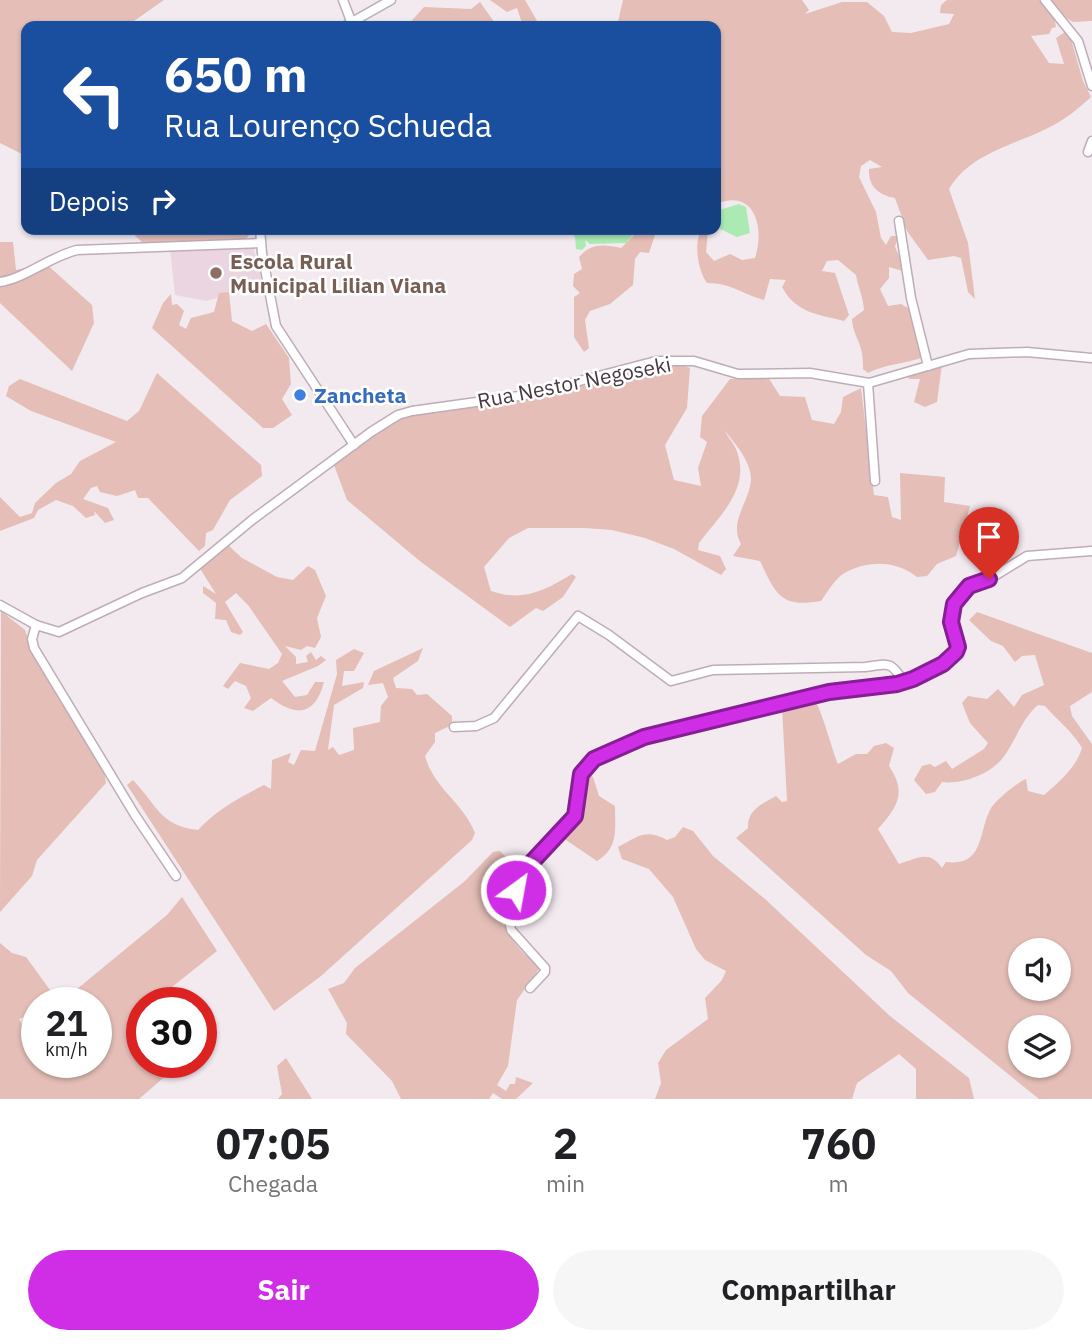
<!DOCTYPE html>
<html lang="pt">
<meta charset="utf-8">
<style>
body{margin:0;font-family:"IBM Plex Sans",sans-serif;background:#f6f6f6;color:#202124;height:100vh;display:flex;flex-direction:column;font-size:26px;white-space:nowrap}
*{box-sizing:border-box;margin:0}
p{font-size:23px;color:#757577}
.icon{flex:none;width:38px;height:38px;fill:none;stroke:currentColor;stroke-width:2;stroke-linecap:round;stroke-linejoin:round}
.map{position:relative;height:1099px;overflow:hidden}
.sheet{display:flex;flex-direction:column;background:#fff;flex:1}
.sheet>*{flex:none}
.hud{position:absolute;left:21px;top:21px;width:700px;height:214px;border-radius:14px;box-shadow:0 2px 5px #0004;background:#1a4fa0;color:#fff;overflow:hidden}
.tools{position:absolute;left:1008px;top:938px;display:grid;gap:14px}
.tools a{display:grid;place-items:center;width:63px;height:63px;border-radius:50%;background:#fff;box-shadow:0 2px 5px #0004;font-size:35px}
.speed{position:absolute;left:21px;top:987px;display:flex;gap:14px;font-size:35px;font-weight:700;text-align:center}
.speed>*{display:grid;place-content:center;width:91px;height:91px;border-radius:50%;background:#fff;box-shadow:0 2px 5px #0004;line-height:1}
.speed small{font-size:18px;font-weight:400}
.speed .limit{border:10px solid #d22;background:#fff;color:#111}
.pin{position:absolute;display:grid;place-items:center;width:60px;height:60px;color:#fff;margin:-72px -30px;border-radius:50% 50% 50% 0;rotate:-45deg;box-shadow:0 0 7px #0007}
.pin .icon{rotate:45deg}
.me{position:absolute;width:77px;margin:-38px;rotate:32deg;stroke-linejoin:round;filter:drop-shadow(0 0 5px #0008)}
.turn{display:flex;align-items:center;gap:24px;height:147px;padding:0 28px;font-size:32px}
.turn .icon{width:91px;height:91px;stroke-width:2.5}
.turn b{display:block;font-size:49px;line-height:60px}
.then{display:flex;align-items:center;height:66px;padding:0 28px;background:#0003;gap:14px;font-size:26px}
.eta{display:flex;justify-content:space-evenly;align-items:center;height:119px;text-align:center}
.eta b{font-size:42px;font-weight:700;line-height:49px}
.action{display:flex;gap:14px;margin-top:auto;padding:14px 28px}
.action a{flex:1;height:80px;border-radius:42px;background:#cf2ee6;color:#fff;font-size:28px;font-weight:700;line-height:80px;text-align:center}
.action a+a{background:#f6f6f6;color:#202124}
.map>svg:first-child{display:block}
.education{fill:#ebd5e1}
.green{fill:#e4beb7;fill-rule:evenodd}
.water{fill:#aceab4}
.lines{fill:none;stroke-linecap:round;stroke-linejoin:round}
.minor-casing{stroke:#beadb8;stroke-width:11}
.minor{stroke:#fff;stroke-width:8}
.route-casing{stroke:#871e96;stroke-width:18}
.route{stroke:#cf2ee6;stroke-width:12}
.education-dot{fill:#8d6e63;stroke:#fff;stroke-width:2.5}
.shop-dot{fill:#3f7fe0;stroke:#fff;stroke-width:2.5}
.labels{text-anchor:middle;dominant-baseline:central;stroke-width:5;stroke-linejoin:round;paint-order:stroke}
.education-label{font-size:21px;font-weight:bold;fill:#785e54;stroke:#fff;text-anchor:start}
.street-label{font-size:21px;fill:#473942;stroke:#fff}
.shop-label{font-size:21px;font-weight:bold;fill:#366cbe;stroke:#fff;text-anchor:start}
</style>
<div class="map">
<svg width="1092" height="1099" viewBox="0 0 1092 1099">
<rect width="100%" height="100%" fill="#f3eaef"/>
<polygon class="education" points="253,246 263,283 207,301 175,295 170,248"/>
<g class="green">
<polygon points="0,0 164,0 134,21 136,26 26,26 26,156 0,143"/>
<polygon points="490,0 525,0 540,26 523,26 517,8 507,12"/>
<path d="M623 0H802L809 10 805 14 842 2H867L884 16 892 32 911 33 949 24 954 14 940 13 941 5 947 0H1092V21L1073 22 1060 14 1054 16 1056 27 1052 28 1049 34 1031 36 1049 63 1064 64 1056 38 1065 32 1070 36 1083 81 1091 97C1077 110 1063 121 1046 129 1011 146 970 154 949 189L968 243 975 299 968 292 961 258 954 256 928 260 907 231 895 198C878 195 868 186 869 169L882 167 870 160 861 166 859 177 876 212 881 238 886 245 891 236H898L895 247 906 272 889 267V278L880 289 888 306 901 304 913 311 924 357C905 364 885 364 868 373L863 369C864 342 853 338 852 319L864 310C863 296 858 287 856 275L838 260 827 261 822 271 835 273 849 315 844 321C817 314 796 313 782 287L786 280 770 279 764 300C742 294 731 283 707 283 698 271 693 242 702 229L708 231 706 252 714 261 730 254 742 260 755 258C765 228 755 188 716 204V26H621L618 22Z"/>
<polygon points="480,2 497,26 407,26 424,7 471,9"/>
<polygon points="128,229 254,229 246,239 143,243"/>
<path d="M635 229H657L649 253 640 252 635 259 633 285 610 304 590 311 585 320 589 348 584 352 574 337V297L580 293 573 286 574 274 582 269 579 257C591 243 604 244 621 248L636 233Z"/>
<polygon points="0,242 13,242 16,270 45,263 92,305 94,323 72,371 0,303"/>
<polygon points="229,292 232,321 252,331 266,324 289,358 291,384 282,399 292,415 273,428 263,428 152,328 163,303 171,294 172,305 177,304 184,311 179,325 186,329 191,318 214,312 219,293"/>
<polygon points="942,364 937,402 925,407 914,402 920,379 910,379 905,376"/>
<path d="M682 365 690 368 687 408 665 445 674 480 701 486 698 468 707 442 700 437 702 416 730 379 768 377 780 396 805 397 812 420 834 424 841 412 843 397 861 388 874 495 888 497 892 517 901 520 900 473 945 477 944 502 970 506 956 556 937 564 927 576 917 577C895 560 867 560 843 574 834 580 827 593 821 601 781 608 776 595 760 561L733 556 741 544C728 521 750 502 751 479 751 461 734 442 724 430 727 436 733 442 736 449 752 488 720 515 699 543L698 550 720 556 726 569 721 575 674 549 645 538 612 530 584 528H528L509 538 484 567 491 591C523 602 544 591 572 574L576 577 563 597 543 611 536 608 510 627 421 562 347 500 334 465 387 426 413 414 547 395 657 366Z"/>
<polygon points="157,373 261,465 262,476 230,500 213,530 206,533 205,546 199,551 148,498 138,498 135,490 117,496 100,492 97,486 91,488 83,499 108,508 114,520 105,523 94,511 95,515 86,518 73,506 56,500 38,510 34,518 0,531 0,497 20,517 32,513 35,503 56,483 71,474 80,461 116,442 31,411 6,396 9,386 20,379 127,421 139,411"/>
<path d="M228 545 242 558 277 577 293 580 308 566 315 570 326 596 317 618 321 637 315 648 307 646 301 650 285 646 296 657V664L308 662 306 656 311 652 316 660 321 656 326 660 318 666 282 681 295 697 307 695 315 682H324C315 716 296 717 271 698L253 711 244 708 251 698 246 686 235 681 228 689 223 686 240 663 269 669 278 663 282 654 248 605 236 593 225 602 243 632 240 635 231 632 226 620 215 619 216 603 203 593V586L216 594 199 567Z"/>
<polygon points="1,611 25,630 32,650 104,772 106,783 37,860 32,876 0,912"/>
<path d="M977 612 1092 653V692L1070 706 1072 716 1092 744V1099H1039L908 993 891 971 866 955 736 838 748 828C747 810 762 804 776 796L782 802 787 801 782 707 814 700C821 706 832 751 838 764L856 754H867L874 746 886 743 894 748 889 766C907 793 898 806 878 829L899 864C917 859 929 849 942 868L946 862C985 867 978 831 991 808 997 799 1016 783 1026 779L1028 791 1044 795C1059 782 1076 768 1082 748 1073 732 1057 720 1045 706L1038 705C1021 720 1017 738 1005 755 993 773 963 785 942 782L935 792 926 794 914 780 922 766 930 764 935 767 946 761 952 769 984 749 988 743 970 723 962 703 968 696 987 699 998 689 1014 707 1022 695 1044 685 1035 655 1022 656 1015 662 1003 646 991 641 969 620ZM1020 950H1059V989H1020ZM1020 1027H1059V1066H1020Z"/>
<path d="M423 648 418 661 393 678 396 688 412 689 417 695 427 694 452 716V725L435 733V742L425 756C434 789 463 802 475 833L472 840 321 976 274 1011 127 785 133 780C157 805 160 826 198 830 217 809 239 798 264 785L271 789 272 760 291 753 288 762 294 765 301 750 315 751 337 674 336 660 354 649 364 653 354 671H344L342 686 364 682 363 688 334 705 328 750 333 747 339 755 354 750 353 728 380 722 381 706 388 697 383 683 368 685 374 671Z"/>
<path d="M587 774 593 777 599 796 615 806C615 829 619 848 597 861L563 838 581 805 584 776Z"/>
<path d="M683 827 693 831 713 856 765 899 890 1016 969 1078 974 1099H916V1069L899 1054 857 1083 852 1099H655L661 1083 658 1063 666 1050 708 1019 705 998 722 980 726 971 705 960 696 949 673 897 649 869 622 859 618 847C638 837 644 828 667 840L675 837Z"/>
<path d="M500 851 520 872C505 900 496 922 520 949 526 956 534 961 539 969L517 1000 508 1066 497 1085 506 1091 510 1084H515L516 1077 533 1083 516 1099H502L493 1093 489 1099H401L392 1081 346 1034 347 1023 328 989 344 983 355 968 465 881 493 852Z"/>
<polygon points="182,897 217,951 152,1003 142,1003 142,1062 165,1062 169,1073 139,1099 0,1099 0,943 12,953 26,957 53,994 48,1003 37,1003 37,1012 19,1019 22,1024 30,1027 37,1021 37,1062 96,1062 96,1003 60,1003 167,915"/>
<polygon points="286,1058 312,1099 278,1099 282,1094 277,1066"/>
</g>
<g class="water">
<polygon points="739,204 746,207 750,233 737,237 716,227 716,211"/>
<polygon points="570,229 592,235 608,229 634,229 635,232 626,243 590,244 585,240 586,246 582,250 576,249 575,237"/>
</g>
<g class="lines">
<g class="minor-casing">
<g id="minor">
<polyline points="343,0 351,21"/>
<polyline points="1045,0 1078,41 1092,86"/>
<polyline points="345,26 391,0"/>
<polyline points="1088,152 1092,141"/>
<polyline points="899,221 911,298 928,366"/>
<polyline points="260,229 262,253 276,326 354,445"/>
<path d="M0 282C26 278 49 257 77 250L260 243"/>
<polyline points="868,383 875,481"/>
<polyline points="0,605 36,625 59,632 142,593 182,578 252,520 371,432 398,415 412,411 526,395 656,361 694,361 738,374 810,373 869,383 969,354 1027,352 1092,358"/>
<polyline points="36,625 32,639 34,648 135,815 176,876"/>
<path d="M454 727 476 726 494 718 578 616 609 635 671 681 713 670 865 667C889 664 890 660 904 682"/>
<path d="M530 988 545 972V968L511 930C500 889 538 857 563 831 585 810 571 775 592 760 630 734 676 732 719 721 757 711 794 699 832 691 873 683 927 689 956 652L952 613 958 596 969 586 996 575 1027 556 1092 551"/>
</g>
</g>
<use href="#minor" class="minor"/>
</g>
<g class="lines">
<g class="route-casing">
<polyline id="route" points="516,890 533,861 575,816 581,774 594,759 644,737 829,692 897,684 913,679 943,664 956,652 958,647 951,622 954,604 969,586 989,579"/>
</g>
<use href="#route" class="route"/>
</g>
<circle class="education-dot" cx="216" cy="273" r="7"/>
<circle class="shop-dot" cx="300" cy="395" r="7"/>
<g class="labels">
<g class="education-label">
<text x="230" y="261">Escola Rural<tspan x="230" dy="24">Municipal Lilian Viana</tspan></text>
</g>
<g class="street-label">
<text transform="translate(574 382) rotate(-11)">Rua Nestor Negoseki</text>
</g>
<g class="shop-label">
<text x="314" y="395">Zancheta</text>
</g>
</g>
</svg>
<div class="tools">
<a><svg class="icon" aria-label="sound" viewBox="0 0 24 24"><path d="M4 9h4l5-4v14l-5-4H4zM17 9q2 3 0 6"/></svg></a>
<a><svg class="icon" aria-label="layers" viewBox="0 0 24 24"><path d="M12 4l9 5-9 5-9-5zM3 14l9 5 9-5"/></svg></a>
</div>
<div class="speed"><div>21<small>km/h</small></div><div class="limit">30</div></div>
<div class="pin" style="left:989px;top:579px;background:#d93025"><svg class="icon" aria-label="arrive" viewBox="0 0 24 24"><path d="M6 21V4h12l-3 4 3 4H6"/></svg></div>
<svg class="me" style="left:516px;top:890px" viewBox="-20 -20 40 40"><circle r="17" fill="#cf2ee6" stroke="#fff" stroke-width="3"/><path d="M0-11L8 9 0 5-8 9z" fill="#fff"/></svg>
<div class="hud">
<div class="turn"><svg class="icon" aria-label="left" viewBox="0 0 24 24"><path d="M17 20v-9H6M10 6l-5 5 5 5"/></svg><div><b>650 m</b>Rua Lourenço Schueda</div></div>
<div class="then">Depois<svg class="icon" aria-label="right" viewBox="0 0 24 24"><path d="M7 20v-9h11M14 6l5 5-5 5"/></svg></div>
</div>
</div>
<section class="sheet">
<div class="eta">
<div><b>07:05</b><p>Chegada</p></div>
<div><b>2</b><p>min</p></div>
<div><b>760</b><p>m</p></div>
</div>
<div class="action"><a>Sair</a><a>Compartilhar</a></div>
</section>
